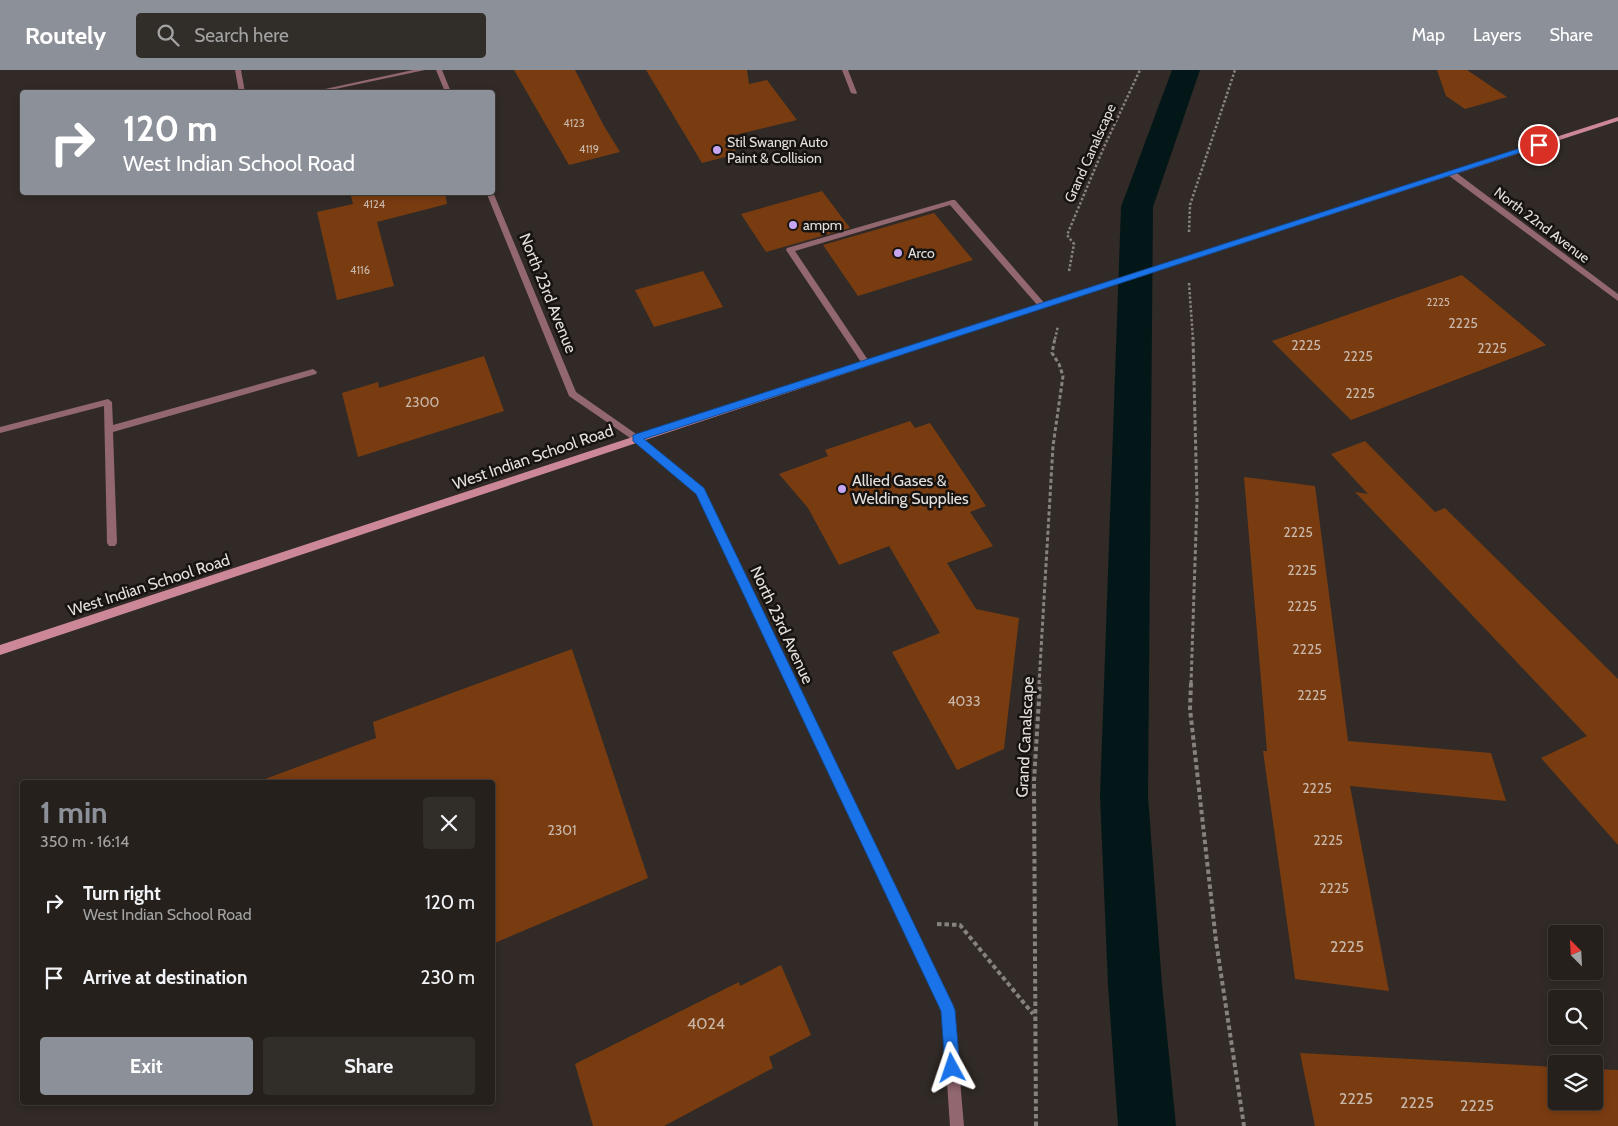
<!DOCTYPE html>
<meta charset="utf-8">
<style>
body{margin:0;font-family:Cabin,sans-serif;background:#312d29;color:#f1f3f6;height:100vh;display:flex;flex-direction:column;font-size:19px;white-space:nowrap}
*{box-sizing:border-box;margin:0}
p{font-size:16px;color:#a3a3a3}
.icon{flex:none;width:28px;height:28px;fill:none;stroke:currentColor;stroke-width:2;stroke-linecap:round;stroke-linejoin:round}
.map{position:relative;flex:1;overflow:hidden}
.sheet{position:absolute;left:20px;top:710px;width:475px;height:325px;display:flex;flex-direction:column;background:#25201c;border-radius:5px;box-shadow:0 2px 8px #0003,0 0 0 1px #423e3b}
.sheet>*{flex:none}
.banner{position:absolute;left:20px;top:20px;width:475px;height:105px;border-radius:5px;box-shadow:0 2px 8px #0003,0 0 0 1px #423e3b;background:#8c9099;color:#fff;overflow:hidden}
.needle{width:32px;rotate:336deg}
.controls{position:absolute;left:1548px;top:855px;display:grid;gap:10px}
.controls a{display:grid;place-items:center;width:55px;height:55px;border-radius:5px;background:#25201c;box-shadow:0 2px 8px #0003,0 0 0 1px #423e3b;font-size:25px}
.pin{position:absolute;display:grid;place-items:center;width:42px;height:42px;color:#fff;margin:-21px;border:2px solid #fff;border-radius:50%;box-shadow:0 1px 5px #0007}
.me{position:absolute;width:55px;margin:-28px;rotate:355deg;stroke-linejoin:round;filter:drop-shadow(0 0 4px #0008)}
.turn{display:flex;align-items:center;gap:18px;height:105px;padding:0 20px;font-size:22px}
.turn .icon{width:65px;height:65px;stroke-width:2.5}
.turn b{display:block;font-size:35px;line-height:42px}
.round{display:grid;place-items:center;flex:none;width:52px;height:52px;border-radius:5px;background:#312d29}
.head{display:flex;align-items:center;justify-content:space-between;height:85px;padding:0 20px}
h1{font-size:30px;font-weight:800;line-height:38px;color:#8c9099}
.primary-button{display:flex;gap:10px;margin-top:auto;padding:10px 20px}
.primary-button a{flex:1;height:58px;border-radius:5px;background:#8c9099;color:#fff;font-size:20px;font-weight:800;line-height:58px;text-align:center}
.primary-button a+a{background:#312d29;color:#f1f3f6}
ul{padding:0;list-style:none}
li{display:flex;align-items:center;gap:15px;height:75px;padding:0 20px}
li div{flex:1}
li b{display:block;font-size:19px}
li em{font-style:normal}
header{display:flex;align-items:center;gap:30px;box-sizing:border-box;height:70px;padding:0 25px;background:#8c9099;color:#fff}
header strong{font-size:24px}
nav{display:flex;gap:28px;margin-inline-start:auto;font-size:18px}
.search{width:350px;height:45px;background:#312d29;display:flex;align-items:center;gap:12px;box-sizing:border-box;padding:0 18px;border-radius:5px;color:#a3a3a3;font-size:19px}
.map>svg:first-child{display:block}
.lines{fill:none;stroke-linecap:round;stroke-linejoin:round}
.canal{fill:#041718;fill-rule:evenodd}
.building{fill:#793c11}
.path-far2{stroke:#88827f;stroke-width:2.5;stroke-dasharray:2.5 2;stroke-linecap:butt}
.path-far1{stroke:#88827f;stroke-width:3;stroke-dasharray:4 2.5;stroke-linecap:butt}
.path{stroke:#88827f;stroke-width:4;stroke-dasharray:4.5 3;stroke-linecap:butt}
.service{fill:#926770;fill-rule:evenodd}
.minor{fill:#926770;fill-rule:evenodd}
.tertiary{fill:#926770;fill-rule:evenodd}
.secondary{fill:#cd8897;fill-rule:evenodd}
.route{fill:#1a73e8;stroke:#114b97}
.poi-dot{fill:#c6a6f0;stroke:#161311;stroke-width:2}
.labels{text-anchor:middle;dominant-baseline:central;stroke-width:5;stroke-linejoin:round;paint-order:stroke}
.far-number-label{font-size:11px;fill:#c9b7aa}
.far-poi-label{font-size:14px;fill:#e4e0dd;stroke:#161311;text-anchor:start}
.far-street-label{font-size:14px;fill:#e4e0dd;stroke:#161311}
.number-label{font-size:14px;fill:#c9b7aa}
.street-label{font-size:16px;fill:#e4e0dd;stroke:#161311}
.poi-label{font-size:16px;fill:#e4e0dd;stroke:#161311;text-anchor:start}
.near-number-label{font-size:16px;fill:#c9b7aa}
</style>
<header>
<strong>Routely</strong>
<div class="search"><svg class="icon" aria-label="search" viewBox="0 0 24 24"><circle cx="10" cy="10" r="6"/><path d="M15 15l6 6"/></svg>Search here</div>
<nav><a>Map</a><a>Layers</a><a>Share</a></nav>
</header>
<div class="map">
<svg width="1618" height="1056" viewBox="0 0 1618 1056">
<rect width="100%" height="100%" fill="#312a26"/>
<g class="lines">
<polygon class="canal" points="1172,0 1200,0 1153,137 1148,726 1162,915 1176,1056 1118,1056 1108,915 1100,726 1121,137"/>
</g>
<g class="building">
<polygon points="514,0 575,0 604,56 620,82 569,95"/>
<polygon points="646,0 747,0 749,14 767,10 797,50 727,67 737,84 702,93"/>
<polygon points="1437,0 1467,0 1507,27 1465,39 1446,26"/>
<polygon points="822,121 850,158 766,182 741,144"/>
<polygon points="350,122 445,122 447,134 377,152 394,216 337,230 317,142 353,134"/>
<polygon points="934,143 973,190 858,226 823,175"/>
<polygon points="703,201 723,237 654,257 635,220"/>
<polygon points="1462,205 1546,275 1351,350 1272,271"/>
<polygon points="484,286 504,341 358,387 342,323 378,312 379,318"/>
<polygon points="910,351 915,358 930,353 986,436 970,442 993,476 947,493 976,539 1019,548 1004,679 957,700 892,582 940,563 889,476 839,495 808,438 779,404 828,386 825,380"/>
<polygon points="1365,371 1435,442 1445,438 1618,609 1618,775 1541,688 1587,666 1355,422 1368,424 1331,384"/>
<polygon points="1244,407 1315,416 1348,671 1491,683 1506,731 1350,716 1389,921 1295,909 1263,681 1267,681"/>
<polygon points="572,579 648,808 492,874 492,712 266,712 265,709 376,668 373,652"/>
<polygon points="781,895 811,965 769,987 773,998 664,1056 593,1056 575,994 739,912 740,916"/>
<polygon points="1300,983 1556,997 1556,1031 1594,1031 1594,999 1618,1000 1618,1056 1315,1056"/>
</g>
<g class="lines">
<g class="path-far2">
<polyline points="1189,162 1190,135 1235,0"/>
<polyline points="1069,201 1074,174 1067,165 1104,77 1140,0"/>
<polyline points="1189,213 1193,269"/>
<polyline points="1055,269 1058,256"/>
</g>
<g class="path-far1">
<polyline points="1039,614 1053,376 1063,306 1059,294 1052,283 1055,268"/>
<polyline points="1191,614 1197,431 1193,268"/>
</g>
<g class="path">
<polyline points="1191,613 1190,639 1216,871 1244,1056"/>
<polyline points="937,854 960,855 1033,944"/>
<polyline points="1036,1056 1034,711 1040,613"/>
</g>
<g class="service">
<polygon points="235,0 241,0 245,22 239,22"/>
<polygon points="413,0 425,0 321,22 311,22"/>
<polygon points="952,130 955,130 1046,235 1042,238 1039,237 950,135 795,181 870,293 869,295 863,295 786,180 787,178"/>
<polygon points="313,299 317,302 316,304 113,362 117,473 115,476 109,476 107,473 104,336 0,363 0,357 108,329 112,332 113,355"/>
</g>
<g class="minor">
<polygon points="842,0 848,0 857,23 856,24 851,23"/>
<polygon points="1448,101 1454,101 1618,224 1618,231 1448,105"/>
<polygon points="636,365 703,418 953,935 954,940 964,1056 950,1056 942,941 697,423 633,370 632,368 633,366"/>
</g>
<g class="tertiary">
<polygon points="436,0 442,0 451,22 445,22"/>
<polygon points="486,122 493,122 576,322 639,366 640,368 639,370 633,370 569,326"/>
</g>
<polygon class="secondary" points="1618,47 1618,51 973,261 0,585 0,575 967,257"/>
</g>
<polygon class="route" points="1536,73 1543,75 644,369 704,418 953,935 955,940 960,998 958,1003 952,1006 947,1003 945,998 941,941 696,424 633,371 633,365"/>
<g class="poi-dot">
<circle cx="717" cy="80" r="5"/>
<circle cx="793" cy="155" r="5"/>
<circle cx="898" cy="183" r="5"/>
<circle cx="842" cy="419" r="5"/>
</g>
<g class="labels">
<g class="far-number-label">
<text x="574" y="53">4123</text>
<text x="589" y="79">4119</text>
<text x="374" y="134">4124</text>
<text x="360" y="200">4116</text>
<text x="1438" y="232">2225</text>
</g>
<g class="far-poi-label">
<text x="727" y="72">Stil Swangn Auto<tspan x="727" dy="16">Paint &amp; Collision</tspan></text>
<text x="803" y="155">ampm</text>
<text x="908" y="183">Arco</text>
</g>
<g class="far-street-label">
<text transform="translate(1090 83) rotate(-66)">Grand Canalscape</text>
<text transform="translate(1542 155) rotate(37)">North 22nd Avenue</text>
</g>
<g class="number-label">
<text x="1463" y="253">2225</text>
<text x="1306" y="275">2225</text>
<text x="1492" y="278">2225</text>
<text x="1358" y="286">2225</text>
<text x="1360" y="323">2225</text>
<text x="422" y="332">2300</text>
<text x="1298" y="462">2225</text>
<text x="1302" y="500">2225</text>
<text x="1302" y="536">2225</text>
<text x="1307" y="579">2225</text>
<text x="1312" y="625">2225</text>
<text x="964" y="631">4033</text>
<text x="1317" y="718">2225</text>
<text x="562" y="760">2301</text>
<text x="1328" y="770">2225</text>
<text x="1334" y="818">2225</text>
</g>
<g class="street-label">
<text transform="translate(548 223) rotate(68)">North 23rd Avenue</text>
<text transform="translate(533 387) rotate(-19)">West Indian School Road</text>
<text transform="translate(149 515) rotate(-18)">West Indian School Road</text>
<text transform="translate(782 555) rotate(65)">North 23rd Avenue</text>
<text transform="translate(1025 667) rotate(-87)">Grand Canalscape</text>
</g>
<g class="poi-label">
<text x="852" y="410">Allied Gases &amp;<tspan x="852" dy="18">Welding Supplies</tspan></text>
</g>
<g class="near-number-label">
<text x="1347" y="876">2225</text>
<text x="706" y="953">4024</text>
<text x="1356" y="1028">2225</text>
<text x="1417" y="1032">2225</text>
<text x="1477" y="1035">2225</text>
</g>
</g>
</svg>
<div class="controls">
<a><svg class="needle" viewBox="-14 -14 28 28"><path d="M0-13l5 13h-10z" fill="#e53935"/><path d="M0 13l5-13h-10z" fill="#a3a3a3"/></svg></a>
<a><svg class="icon" aria-label="search" viewBox="0 0 24 24"><circle cx="10" cy="10" r="6"/><path d="M15 15l6 6"/></svg></a>
<a><svg class="icon" aria-label="layers" viewBox="0 0 24 24"><path d="M12 4l9 5-9 5-9-5zM3 14l9 5 9-5"/></svg></a>
</div>
<div class="pin" style="left:1539px;top:75px;background:#d93025"><svg class="icon" aria-label="arrive" viewBox="0 0 24 24"><path d="M6 21V4h12l-3 4 3 4H6"/></svg></div>
<svg class="me" style="left:952px;top:998px" viewBox="-20 -20 40 40"><path d="M0-17L14 15 0 8-14 15z" fill="#1a73e8" stroke="#fff" stroke-width="4"/></svg>
<div class="banner">
<div class="turn"><svg class="icon" aria-label="right" viewBox="0 0 24 24"><path d="M7 20v-9h11M14 6l5 5-5 5"/></svg><div><b>120 m</b>West Indian School Road</div></div>
</div>
<section class="sheet">
<div class="head"><div><h1>1 min</h1><p>350 m · 16:14</p></div><a class="round"><svg class="icon" aria-label="close" viewBox="0 0 24 24"><path d="M6 6l12 12M18 6L6 18"/></svg></a></div>
<ul>
<li><svg class="icon" aria-label="right" viewBox="0 0 24 24"><path d="M7 20v-9h11M14 6l5 5-5 5"/></svg><div><b>Turn right</b><p>West Indian School Road</p></div><em>120 m</em></li>
<li><svg class="icon" aria-label="arrive" viewBox="0 0 24 24"><path d="M6 21V4h12l-3 4 3 4H6"/></svg><div><b>Arrive at destination</b></div><em>230 m</em></li>
</ul>
<div class="primary-button"><a>Exit</a><a>Share</a></div>
</section>
</div>
